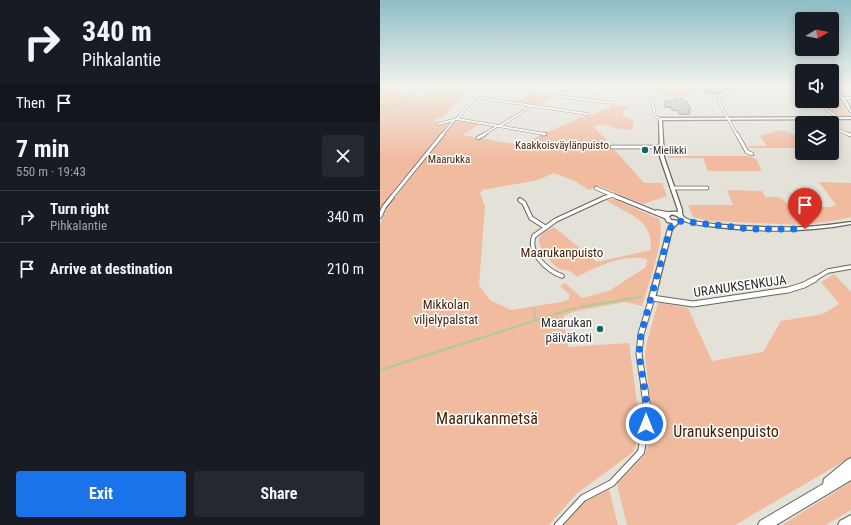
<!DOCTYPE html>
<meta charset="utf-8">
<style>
body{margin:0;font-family:"Roboto Condensed",sans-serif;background:#242831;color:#f1f3f6;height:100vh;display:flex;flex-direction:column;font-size:15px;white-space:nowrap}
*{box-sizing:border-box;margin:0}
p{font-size:13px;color:#9ea1a6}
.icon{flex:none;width:22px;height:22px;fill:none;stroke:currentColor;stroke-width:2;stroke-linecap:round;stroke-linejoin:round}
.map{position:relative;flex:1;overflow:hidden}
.sheet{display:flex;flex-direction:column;background:#171b24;width:380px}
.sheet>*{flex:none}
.banner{background:#171b24;color:#f1f3f6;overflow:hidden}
.needle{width:26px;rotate:80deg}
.controls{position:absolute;left:415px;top:12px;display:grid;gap:8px}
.controls a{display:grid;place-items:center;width:44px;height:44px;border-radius:4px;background:#171b24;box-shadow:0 2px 10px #0003;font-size:20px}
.pin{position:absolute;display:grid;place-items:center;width:34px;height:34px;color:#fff;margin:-41px -17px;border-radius:50% 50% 50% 0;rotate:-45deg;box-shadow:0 0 4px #0007}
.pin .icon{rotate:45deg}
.me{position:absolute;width:44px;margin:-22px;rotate:0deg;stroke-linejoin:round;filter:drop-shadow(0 0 3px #0008)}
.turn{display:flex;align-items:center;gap:14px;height:84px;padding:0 16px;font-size:18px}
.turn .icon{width:52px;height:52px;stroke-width:2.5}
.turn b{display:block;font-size:28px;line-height:34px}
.then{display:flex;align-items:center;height:38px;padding:0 16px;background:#0003;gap:8px;font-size:15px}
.round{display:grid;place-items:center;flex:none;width:42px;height:42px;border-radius:4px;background:#242831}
.head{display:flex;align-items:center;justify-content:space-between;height:68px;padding:0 16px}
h1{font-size:24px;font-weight:700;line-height:30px}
.cta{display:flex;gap:8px;margin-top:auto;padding:8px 16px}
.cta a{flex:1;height:46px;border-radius:4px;background:#1a73e8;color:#fff;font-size:16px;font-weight:700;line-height:46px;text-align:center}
.cta a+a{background:#242831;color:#f1f3f6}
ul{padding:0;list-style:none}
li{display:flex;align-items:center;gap:12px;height:52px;padding:0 16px;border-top:1px solid #363941}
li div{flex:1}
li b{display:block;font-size:15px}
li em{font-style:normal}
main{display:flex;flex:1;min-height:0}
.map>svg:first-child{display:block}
.green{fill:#f1bb9f}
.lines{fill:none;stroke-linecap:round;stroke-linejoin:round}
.stream-far1{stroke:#abcc93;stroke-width:1}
.stream{stroke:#abcc93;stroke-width:2}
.street-far4-casing{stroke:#67645d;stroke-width:3}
.street-far3-casing{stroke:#67645d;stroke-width:4.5}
.street-far2-casing{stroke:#67645d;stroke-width:5.5}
.street-far1-casing{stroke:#67645d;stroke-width:7}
.street-casing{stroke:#67645d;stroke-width:8}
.secondary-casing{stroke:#67645d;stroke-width:2.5}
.primary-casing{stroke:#67645d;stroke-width:2}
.highway-casing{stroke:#67645d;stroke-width:2}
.street-far4{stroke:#fff;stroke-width:2}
.street-far3{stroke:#fff;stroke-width:3}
.street-far2{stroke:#fff;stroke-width:3.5}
.street-far1{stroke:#fff;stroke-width:5}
.street{stroke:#fff;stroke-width:6}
.secondary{fill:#fff;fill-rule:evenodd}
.primary{fill:#fff;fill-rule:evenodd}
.highway{fill:#fff;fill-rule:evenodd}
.wall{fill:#a0a199}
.shaded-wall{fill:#82837d}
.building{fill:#babbb2;stroke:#82837d}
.route{stroke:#1a73e8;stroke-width:7;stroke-dasharray:0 12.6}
.poi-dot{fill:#126363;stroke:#fff;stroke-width:1.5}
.labels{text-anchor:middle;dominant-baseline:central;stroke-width:3;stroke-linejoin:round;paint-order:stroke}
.far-park-label{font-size:11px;fill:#472007;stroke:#fff}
.far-poi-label{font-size:11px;fill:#2d2c29;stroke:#fff;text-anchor:start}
.park-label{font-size:13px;fill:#472007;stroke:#fff}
.street-label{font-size:13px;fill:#2d2c29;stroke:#fff}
.poi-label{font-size:13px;fill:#2d2c29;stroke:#fff;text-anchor:end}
.near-park-label{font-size:16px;fill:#472007;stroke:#fff}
</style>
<main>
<section class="sheet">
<div class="banner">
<div class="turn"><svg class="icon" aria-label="right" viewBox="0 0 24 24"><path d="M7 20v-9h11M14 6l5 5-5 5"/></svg><div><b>340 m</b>Pihkalantie</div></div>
<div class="then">Then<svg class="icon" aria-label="arrive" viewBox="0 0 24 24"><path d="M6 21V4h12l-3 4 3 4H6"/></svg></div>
</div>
<div class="head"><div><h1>7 min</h1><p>550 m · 19:43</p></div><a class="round"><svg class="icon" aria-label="close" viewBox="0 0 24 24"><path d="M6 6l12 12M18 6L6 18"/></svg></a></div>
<ul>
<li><svg class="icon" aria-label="right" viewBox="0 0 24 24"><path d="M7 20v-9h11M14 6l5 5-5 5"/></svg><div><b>Turn right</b><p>Pihkalantie</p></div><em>340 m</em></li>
<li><svg class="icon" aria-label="arrive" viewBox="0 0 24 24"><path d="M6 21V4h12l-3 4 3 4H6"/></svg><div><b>Arrive at destination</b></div><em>210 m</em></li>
</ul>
<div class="cta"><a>Exit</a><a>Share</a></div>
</section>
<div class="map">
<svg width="471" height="525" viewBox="0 0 471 525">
<rect width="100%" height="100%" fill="#e4e1d8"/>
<g class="green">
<polygon points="0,86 9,86 22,95 32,93 35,94 30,96 33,98 79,86 98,86 99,87 87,91 63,117 54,119 59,125 70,123 3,207 0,208"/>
<polygon points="279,86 324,86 316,88 318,93 315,93 309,86 312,94 309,94 310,96 280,95 278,94 277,90 270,89"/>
<polygon points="153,93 175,96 159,106 136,102"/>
<polygon points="452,99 458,100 468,115 458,116 442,105 440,101 452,101"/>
<path d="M234 105 250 106 243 111V116L253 120V129C249 129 244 130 240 129 231 128 223 121 214 127L226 140 225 146H228L229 148H233L264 183H282L287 196 263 204 219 186 209 190 193 180 174 173 158 180 103 190 100 193 105 206 99 285 110 300 131 310 181 302 189 299V294L180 286 185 283 202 298 229 291 266 267 267 259C243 254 218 266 197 277 187 267 187 272 178 268 172 265 157 246 159 239 161 233 169 230 174 227L217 262 271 250C273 218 248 215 226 200L234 199 279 219C287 234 267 289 262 306L245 302 196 311 183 316 188 347 249 343 261 432 253 452 196 494 169 525H0V225L6 209 75 121 100 124 82 135 139 145 204 116 214 114Z"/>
<polygon points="402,130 422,138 422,148 369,148 368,146 387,146 380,136"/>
<polygon points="288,156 367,156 376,159 382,171 328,171 323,158 288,158"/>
<path d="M439 182 471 183V217C456 221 441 222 426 225L329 221 313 217 308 205H353L347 190 382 191 385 197C399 197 401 195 409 207H450L456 205Z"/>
<polygon points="454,274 471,292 471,457 355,525 247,525 237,484 264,456 274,432 265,354 267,342 278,303 282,303 308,308 332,361 383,352 401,321 443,314 459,304 441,282"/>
<polygon points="471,482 471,510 446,525 402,525"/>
<polygon points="229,489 238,525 183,525 206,500"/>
</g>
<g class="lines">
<g class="stream-far1">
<polyline points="454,86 471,86"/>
<polyline points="262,91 274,86"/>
<polyline points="0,109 55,94 68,94 93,86"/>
</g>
<g class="stream">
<polyline points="200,307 260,297"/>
<polyline points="154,308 155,321"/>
<polyline points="0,370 195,308"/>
</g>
<g class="street-far4-casing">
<g id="street-far4">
<polyline points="25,86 37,92"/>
<polyline points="186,86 267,93 271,95 275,116 280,119"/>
<polyline points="414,89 422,91"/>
<polyline points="184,90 190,86"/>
<polyline points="148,92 144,90 149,86"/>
<polyline points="34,93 61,86"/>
<polyline points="452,94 455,97 452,98"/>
<polyline points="175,96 233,103 258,92"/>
<polyline points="95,97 207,114"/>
<polyline points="462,98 471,98"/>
<polyline points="438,101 440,105 459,118"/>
<polyline points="442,118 447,123"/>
<polyline points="77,119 165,134"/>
<polyline points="59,124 77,119 95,97 94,96 102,88 100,86"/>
<polyline points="120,126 151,106"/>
<polyline points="452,127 470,135"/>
<polyline points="62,135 74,120"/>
<polyline points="103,135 117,126"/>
<polyline points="357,135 338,100 341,96 368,86"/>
</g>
</g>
<g class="street-far3-casing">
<g id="street-far3">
<polyline points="163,134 165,134"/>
<polyline points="357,134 367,152 372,154"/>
<polyline points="468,134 471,135"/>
<polyline points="98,138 105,134"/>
<polyline points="232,147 282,147"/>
<polyline points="216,188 239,198"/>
<polyline points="292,188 327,188"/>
<polyline points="11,198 63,134"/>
<polyline points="224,198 234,195"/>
</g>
</g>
<g class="street-far2-casing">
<g id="street-far2">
<polyline points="237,197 286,217"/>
<polyline points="140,200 144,203 151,218 165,227"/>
<polyline points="277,212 289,214"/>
<polyline points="0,216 4,207 12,197"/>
<path d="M182 276C168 271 147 253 154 236L176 220 226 197"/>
<polyline points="433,280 448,271 471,267"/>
</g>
</g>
<g class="street-far1-casing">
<polyline id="street-far1" points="264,387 259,354 261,334 272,298 313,304 408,290 424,285 435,279"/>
</g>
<g class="street-casing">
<polyline id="street" points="178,525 203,498 232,483 261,452 268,414 264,386"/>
</g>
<g class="secondary-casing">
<path id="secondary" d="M471 117V119L282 120 284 157 302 210C302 211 302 215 303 216 309 227 409 228 425 227 440 226 456 224 471 222V224C424 233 376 232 328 226 320 225 309 224 302 220 299 218 297 215 294 215 291 214 291 215 289 216L291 220 299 221V222L292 229 275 298 274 300H270L269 298 288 229 293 223 287 222 284 216C287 212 292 211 298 212V210L280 157 279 118Z"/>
</g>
<g class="primary-casing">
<path id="primary" d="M452 86C459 91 471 104 471 112H470L460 97 452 89Z"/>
</g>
<g class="highway-casing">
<g id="highway">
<polygon points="471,458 471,480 396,525 378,525 380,521 443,484 444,479 467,460"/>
<polygon points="471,515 471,525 458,525 460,521"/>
</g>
</g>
<use href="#street-far4" class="street-far4"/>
<use href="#street-far3" class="street-far3"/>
<use href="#street-far2" class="street-far2"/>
<use href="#street-far1" class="street-far1"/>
<use href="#street" class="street"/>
<use href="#secondary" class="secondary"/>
<use href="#primary" class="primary"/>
<use href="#highway" class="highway"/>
</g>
<g class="wall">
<polygon points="358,87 334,95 323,92 324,90"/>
<polygon points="294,98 303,101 311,110 310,111 308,111 309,115 299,115 298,111 292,111 291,108 285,108 284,101 294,101"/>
</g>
<polygon class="shaded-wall" points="356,86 358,86 358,87 334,95 334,93"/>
<g class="building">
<polygon points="336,86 356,86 334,93 324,90"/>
<polygon points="294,98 302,98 303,101 307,101 311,110 308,110 310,114 299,114 298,110 292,110 291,107 285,107 284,101 295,101"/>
</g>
<linearGradient id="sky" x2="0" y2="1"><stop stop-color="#8fbec6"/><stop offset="0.54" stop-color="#f3f2ed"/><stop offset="1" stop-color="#f3f2ed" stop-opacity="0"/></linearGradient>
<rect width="471" height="159" fill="url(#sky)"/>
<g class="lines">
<polyline class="route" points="266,424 268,414 259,354 261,334 290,229 294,223 299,221 371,229 425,229"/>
</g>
<g class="poi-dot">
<circle cx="265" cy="150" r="4"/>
<circle cx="220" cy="329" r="4"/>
</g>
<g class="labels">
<g class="far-park-label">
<text x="182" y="145">Kaakkoisväylänpuisto</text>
<text x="69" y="159">Maarukka</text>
</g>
<g class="far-poi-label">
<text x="273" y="150">Mielikki</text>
</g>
<g class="park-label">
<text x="182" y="252">Maarukanpuisto</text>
<text x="66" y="304">Mikkolan<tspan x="66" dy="15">viljelypalstat</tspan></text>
</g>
<g class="street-label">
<text transform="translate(360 286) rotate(-8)">URANUKSENKUJA</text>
</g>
<g class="poi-label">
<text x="212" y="322">Maarukan<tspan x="212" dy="15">päiväkoti</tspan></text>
</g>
<g class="near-park-label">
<text x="107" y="418">Maarukanmetsä</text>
<text x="346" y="431">Uranuksenpuisto</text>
</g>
</g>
</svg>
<div class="controls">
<a><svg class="needle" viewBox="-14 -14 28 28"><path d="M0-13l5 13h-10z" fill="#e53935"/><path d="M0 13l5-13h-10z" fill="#9ea1a6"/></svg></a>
<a><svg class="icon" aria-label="sound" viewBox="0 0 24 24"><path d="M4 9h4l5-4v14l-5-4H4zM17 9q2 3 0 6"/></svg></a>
<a><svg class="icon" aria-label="layers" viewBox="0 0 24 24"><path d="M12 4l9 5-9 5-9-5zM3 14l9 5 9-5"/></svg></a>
</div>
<div class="pin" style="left:425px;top:229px;background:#d93025"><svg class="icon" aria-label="arrive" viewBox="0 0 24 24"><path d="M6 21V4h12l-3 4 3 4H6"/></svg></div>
<svg class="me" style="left:266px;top:424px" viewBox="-20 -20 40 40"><circle r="17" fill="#1a73e8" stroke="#fff" stroke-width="3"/><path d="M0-11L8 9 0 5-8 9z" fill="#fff"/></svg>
</div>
</main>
